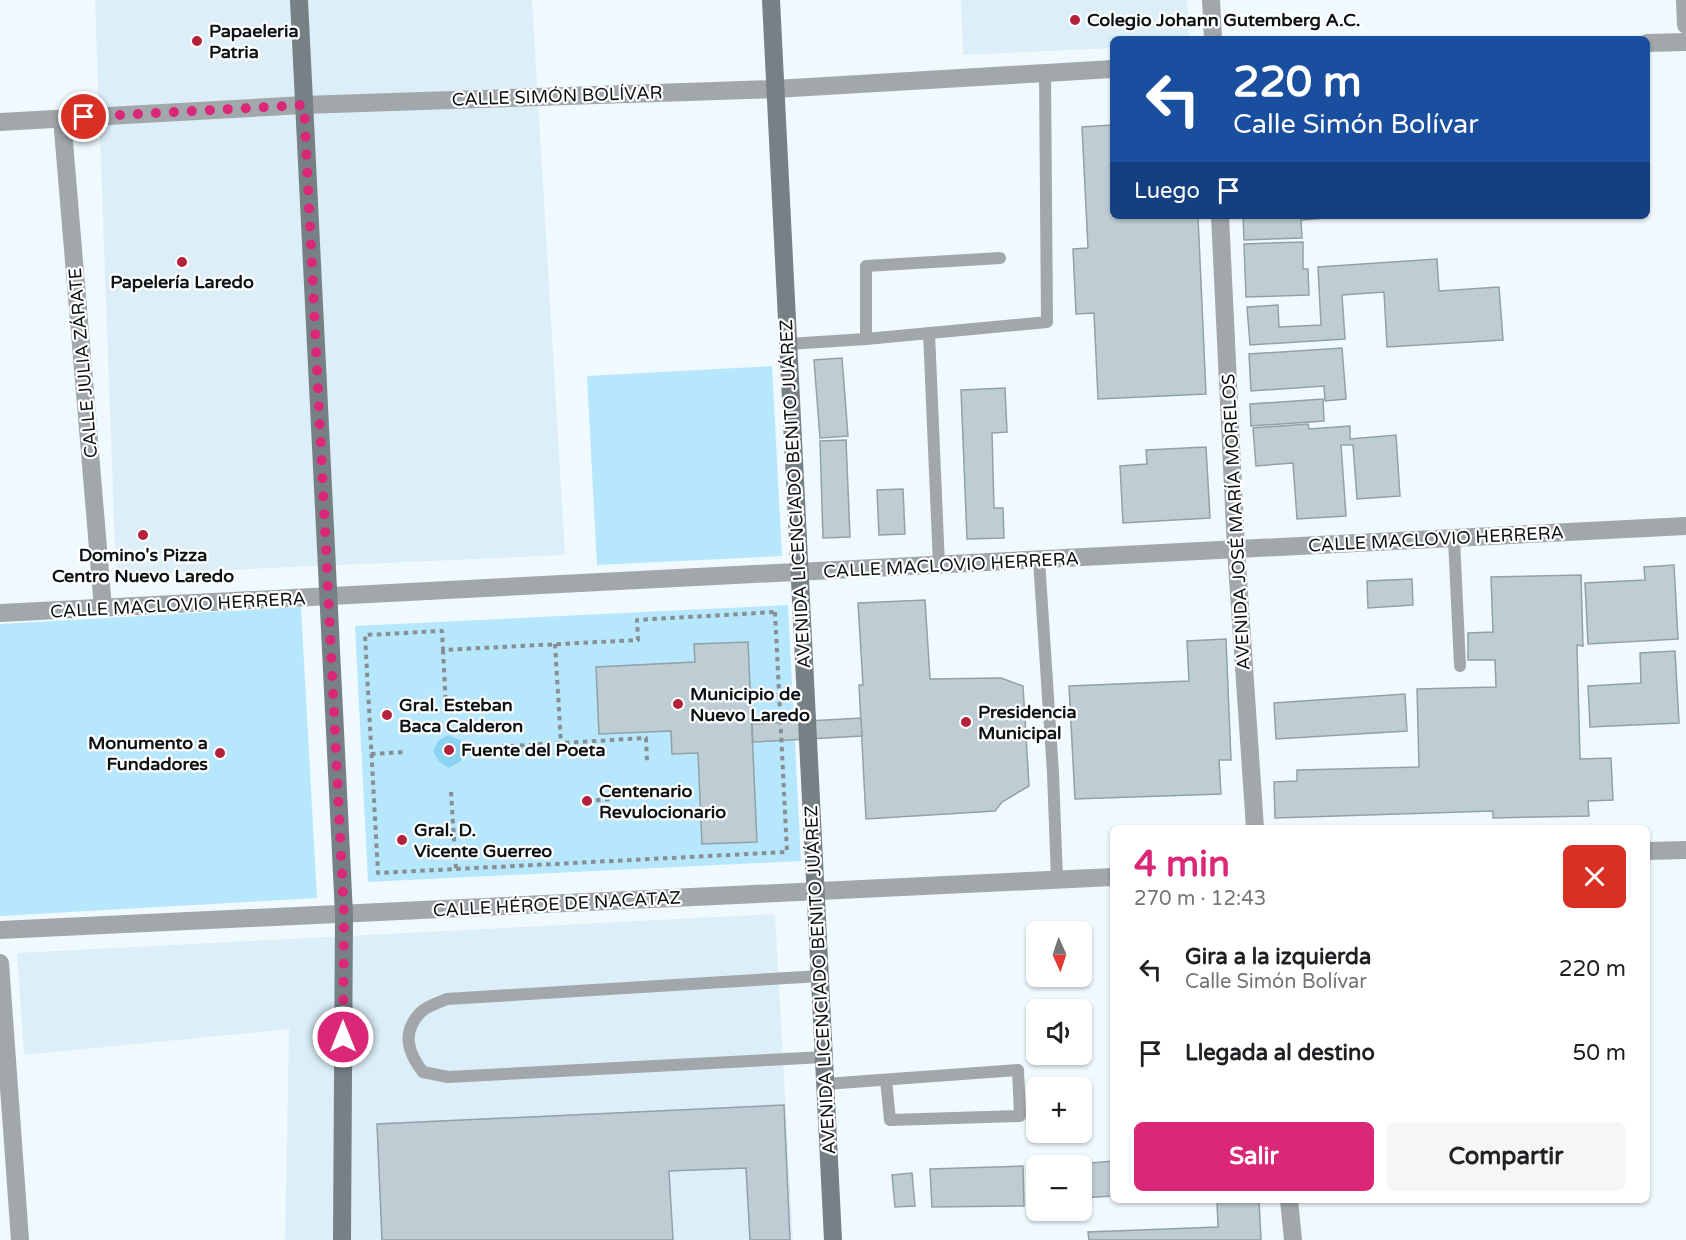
<!DOCTYPE html>
<html lang="es">
<meta charset="utf-8">
<style>
body{margin:0;font-family:"Varela Round",sans-serif;background:#f6f6f6;color:#202124;height:100vh;display:flex;flex-direction:column;font-size:22px;white-space:nowrap}
*{box-sizing:border-box;margin:0}
p{font-size:20px;color:#757577}
.icon{flex:none;width:33px;height:33px;fill:none;stroke:currentColor;stroke-width:2;stroke-linecap:round;stroke-linejoin:round}
.map{position:relative;flex:1;overflow:hidden}
.side{position:absolute;left:1110px;top:825px;width:540px;height:378px;display:flex;flex-direction:column;background:#fff;border-radius:9px;box-shadow:0 2px 4px #0004}
.side>*{flex:none}
.hud{position:absolute;left:1110px;top:36px;width:540px;height:183px;border-radius:9px;box-shadow:0 2px 4px #0004;background:#1a4fa0;color:#fff;overflow:hidden}
.needle{width:39px;rotate:177deg}
.tools{position:absolute;left:1026px;top:921px;display:grid;gap:12px}
.tools a{display:grid;place-items:center;width:66px;height:66px;border-radius:9px;background:#fff;box-shadow:0 2px 4px #0004;font-size:30px}
.pin{position:absolute;display:grid;place-items:center;width:51px;height:51px;color:#fff;margin:-26px;border:3px solid #fff;border-radius:50%;box-shadow:0 2px 6px #0007}
.me{position:absolute;width:66px;margin:-33px;rotate:0deg;stroke-linejoin:round;filter:drop-shadow(0 0 4px #0008)}
.turn{display:flex;align-items:center;gap:21px;height:126px;padding:0 24px;font-size:27px}
.turn .icon{width:78px;height:78px;stroke-width:2.5}
.turn b{display:block;font-size:42px;line-height:51px}
.then{display:flex;align-items:center;height:57px;padding:0 24px;background:#0003;gap:12px;font-size:22px}
.round{display:grid;place-items:center;flex:none;width:63px;height:63px;border-radius:9px;background:#f6f6f6}
.summary{display:flex;align-items:center;justify-content:space-between;height:102px;padding:0 24px}
h1{font-size:36px;font-weight:700;line-height:45px;color:#db2777}
.cta{display:flex;gap:12px;margin-top:auto;padding:12px 24px}
.cta a{flex:1;height:69px;border-radius:9px;background:#db2777;color:#fff;font-size:24px;font-weight:700;line-height:69px;text-align:center}
.cta a+a{background:#f6f6f6;color:#202124}
ul{padding:0;list-style:none}
li{display:flex;align-items:center;gap:18px;height:84px;padding:0 24px}
li div{flex:1}
li b{display:block;font-size:22px}
li em{font-style:normal}
.map>svg:first-child{display:block}
.built{fill:#dceef7}
.green{fill:#b7e7fd}
.water{fill:#8bd3f3}
.building{fill:#becdd4;stroke:#92a0a7;stroke-width:1.5}
.lines{fill:none;stroke-linecap:round;stroke-linejoin:round}
.path{stroke:#878f92;stroke-width:4;stroke-dasharray:4.5 4.5;stroke-linecap:butt}
.service{stroke:#a1a7aa;stroke-width:12}
.minor{stroke:#a1a7aa;stroke-width:18}
.tertiary{stroke:#a1a7aa;stroke-width:18}
.secondary{stroke:#778085;stroke-width:18}
.route{stroke:#db2777;stroke-width:10;stroke-dasharray:0 18}
.poi-dot{fill:#b3213a;stroke:#fff;stroke-width:2}
.labels{text-anchor:middle;dominant-baseline:central;stroke-width:4.5;stroke-linejoin:round;paint-order:stroke}
.poi-label{font-size:18px;font-weight:bold;fill:#0d1215;stroke:#fff;text-anchor:start}
.street-label{font-size:18px;fill:#0d1215;stroke:#fff}
</style>
<div class="map">
<svg width="1686" height="1240" viewBox="0 0 1686 1240">
<rect width="100%" height="100%" fill="#f0fafe"/>
<g class="built">
<polygon points="95,0 532,0 565,555 116,575"/>
<polygon points="961,0 1187,0 1189,39 1113,39 1113,48 963,55"/>
<polygon points="775,914 793,1240 285,1240 289,1029 24,1055 17,953"/>
</g>
<g class="green">
<polygon points="772,366 782,556 597,565 587,376"/>
<polygon points="788,605 801,861 368,882 355,626"/>
<polygon points="301,607 317,898 0,916 0,624"/>
</g>
<polygon class="water" points="448,735 460,740 465,751 461,761 449,768 439,762 433,751 438,741"/>
<g class="building">
<polygon points="1113,125 1113,216 1198,216 1206,394 1098,399 1094,313 1076,314 1073,249 1088,248 1082,127"/>
<polygon points="1243,216 1326,216 1326,218 1301,220 1302,238 1244,240"/>
<polygon points="1303,242 1303,269 1308,269 1309,295 1246,297 1244,244"/>
<polygon points="1437,259 1439,291 1499,287 1503,340 1387,347 1384,292 1342,295 1345,339 1250,345 1247,307 1278,305 1279,327 1321,325 1318,267"/>
<polygon points="1342,348 1346,399 1325,401 1324,386 1251,391 1249,354"/>
<polygon points="842,358 848,436 820,438 814,360"/>
<polygon points="1005,388 1007,432 992,433 994,508 1003,508 1004,538 967,539 961,390"/>
<polygon points="1323,399 1324,421 1251,426 1250,404"/>
<polygon points="1308,424 1309,429 1350,426 1350,439 1396,435 1400,496 1357,499 1353,445 1341,445 1346,516 1297,519 1293,463 1256,466 1253,428"/>
<polygon points="846,440 850,537 823,538 820,441"/>
<polygon points="1206,447 1210,518 1123,523 1120,466 1147,464 1146,450"/>
<polygon points="903,489 905,534 879,535 877,490"/>
<polygon points="1674,565 1678,639 1588,644 1585,583 1645,580 1644,567"/>
<polygon points="1581,575 1583,646 1577,645 1580,759 1611,758 1613,800 1588,801 1589,816 1493,818 1493,811 1275,818 1274,782 1297,781 1297,770 1419,767 1417,689 1496,687 1495,660 1468,660 1468,633 1493,632 1491,577"/>
<polygon points="1412,579 1413,605 1368,608 1367,581"/>
<polygon points="925,600 930,679 1001,678 1023,686 1029,786 1002,802 995,811 866,819 859,685 863,685 858,603"/>
<polygon points="1226,639 1231,760 1219,760 1221,794 1075,799 1069,686 1189,681 1187,641"/>
<polygon points="748,642 757,842 702,844 698,753 672,754 671,731 599,734 596,667 695,662 694,644"/>
<polygon points="1675,651 1679,723 1590,727 1588,686 1641,683 1640,653"/>
<polygon points="1405,694 1407,731 1276,739 1274,703"/>
<polygon points="861,718 862,736 753,742 752,724"/>
<polygon points="784,1105 790,1240 750,1240 746,1168 669,1171 673,1240 382,1240 377,1124"/>
<polygon points="1113,1161 1113,1196 1082,1198 1082,1166 1056,1166"/>
<polygon points="1023,1166 1024,1206 932,1207 930,1169"/>
<polygon points="912,1173 915,1206 895,1207 892,1175"/>
<polygon points="1217,1200 1259,1200 1261,1240 1089,1240 1088,1232 1218,1227"/>
</g>
<g class="lines">
<g class="path">
<polygon points="775,612 787,852 378,873 365,635 442,631 443,650 638,640 637,620"/>
<polyline points="555,644 561,743"/>
<polyline points="443,650 446,706"/>
<polyline points="493,747 646,738 647,761"/>
<polyline points="371,754 406,752"/>
<polyline points="451,792 456,869"/>
<polyline points="587,801 612,799"/>
</g>
<g class="service">
<polyline points="1000,258 866,266 866,339 1047,322 1045,74"/>
<polyline points="929,333 939,565"/>
<polyline points="788,344 866,339"/>
<polyline points="1454,539 1460,666"/>
<polyline points="1039,560 1053,773 1057,879"/>
<path d="M820 976 447 999C440 1002 427 1006 421 1012 401 1032 408 1053 423 1072L448 1077 824 1057"/>
<polyline points="825,1084 1018,1070 1020,1116 890,1120 886,1080"/>
</g>
<g class="minor">
<polyline points="1211,0 1213,39"/>
<polyline points="1685,0 1686,25"/>
<polyline points="1647,43 1686,42"/>
<polyline points="62,118 103,608"/>
<polyline points="0,122 304,105 775,89 1113,69"/>
<polyline points="1220,216 1236,549 1255,828"/>
<polyline points="0,963 20,1240"/>
<polyline points="1289,1200 1293,1240"/>
</g>
<g class="tertiary">
<polyline points="0,613 1686,526"/>
<polyline points="1647,851 1686,850"/>
<polyline points="0,930 1113,877"/>
</g>
<g class="secondary">
<polyline points="299,0 344,914 342,1240"/>
<polyline points="771,0 833,1240"/>
</g>
</g>
<g class="lines">
<polyline class="route" points="84,117 304,105 344,914 343,1037"/>
</g>
<g class="poi-dot">
<circle cx="1075" cy="20" r="6"/>
<circle cx="197" cy="41" r="6"/>
<circle cx="182" cy="262" r="6"/>
<circle cx="143" cy="535" r="6"/>
<circle cx="678" cy="704" r="6"/>
<circle cx="387" cy="715" r="6"/>
<circle cx="966" cy="722" r="6"/>
<circle cx="449" cy="750" r="6"/>
<circle cx="220" cy="753" r="6"/>
<circle cx="587" cy="801" r="6"/>
<circle cx="402" cy="840" r="6"/>
</g>
<g class="labels">
<g class="poi-label">
<text x="1087" y="20">Colegio Johann Gutemberg A.C.</text>
<text x="209" y="31">Papaeleria<tspan x="209" dy="21">Patria</tspan></text>
<text x="182" y="282" text-anchor="middle">Papelería Laredo</text>
<text x="143" y="555" text-anchor="middle">Domino's Pizza<tspan x="143" dy="21">Centro Nuevo Laredo</tspan></text>
<text x="690" y="694">Municipio de<tspan x="690" dy="21">Nuevo Laredo</tspan></text>
<text x="399" y="705">Gral. Esteban<tspan x="399" dy="21">Baca Calderon</tspan></text>
<text x="978" y="712">Presidencia<tspan x="978" dy="21">Municipal</tspan></text>
<text x="208" y="743" text-anchor="end">Monumento a<tspan x="208" dy="21">Fundadores</tspan></text>
<text x="461" y="750">Fuente del Poeta</text>
<text x="599" y="791">Centenario<tspan x="599" dy="21">Revulocionario</tspan></text>
<text x="414" y="830">Gral. D.<tspan x="414" dy="21">Vicente Guerreo</tspan></text>
</g>
<g class="street-label">
<text transform="translate(557 96) rotate(-2)">CALLE SIMÓN BOLÍVAR</text>
<text transform="translate(83 363) rotate(-95)">CALLE JULIA ZÁRATE</text>
<text transform="translate(795 494) rotate(-93)">AVENIDA LICENCIADO BENITO JUÁREZ</text>
<text transform="translate(1236 522) rotate(-93)">AVENIDA JOSÉ MARÍA MORELOS</text>
<text transform="translate(1436 539) rotate(-3)">CALLE MACLOVIO HERRERA</text>
<text transform="translate(951 565) rotate(-3)">CALLE MACLOVIO HERRERA</text>
<text transform="translate(178 605) rotate(-3)">CALLE MACLOVIO HERRERA</text>
<text transform="translate(557 904) rotate(-3)">CALLE HÉROE DE NACATAZ</text>
<text transform="translate(820 980) rotate(-93)">AVENIDA LICENCIADO BENITO JUÁREZ</text>
</g>
</g>
</svg>
<div class="tools">
<a><svg class="needle" viewBox="-14 -14 28 28"><path d="M0-13l5 13h-10z" fill="#e53935"/><path d="M0 13l5-13h-10z" fill="#757577"/></svg></a>
<a><svg class="icon" aria-label="sound" viewBox="0 0 24 24"><path d="M4 9h4l5-4v14l-5-4H4zM17 9q2 3 0 6"/></svg></a>
<a>+</a>
<a>−</a>
</div>
<div class="pin" style="left:84px;top:117px;background:#d93025"><svg class="icon" aria-label="arrive" viewBox="0 0 24 24"><path d="M6 21V4h12l-3 4 3 4H6"/></svg></div>
<svg class="me" style="left:343px;top:1037px" viewBox="-20 -20 40 40"><circle r="17" fill="#db2777" stroke="#fff" stroke-width="3"/><path d="M0-11L8 9 0 5-8 9z" fill="#fff"/></svg>
<div class="hud">
<div class="turn"><svg class="icon" aria-label="left" viewBox="0 0 24 24"><path d="M17 20v-9H6M10 6l-5 5 5 5"/></svg><div><b>220 m</b>Calle Simón Bolívar</div></div>
<div class="then">Luego<svg class="icon" aria-label="arrive" viewBox="0 0 24 24"><path d="M6 21V4h12l-3 4 3 4H6"/></svg></div>
</div>
<section class="side">
<div class="summary"><div><h1>4 min</h1><p>270 m · 12:43</p></div><a class="round" style="background:#d93025;color:#fff"><svg class="icon" aria-label="close" viewBox="0 0 24 24"><path d="M6 6l12 12M18 6L6 18"/></svg></a></div>
<ul>
<li><svg class="icon" aria-label="left" viewBox="0 0 24 24"><path d="M17 20v-9H6M10 6l-5 5 5 5"/></svg><div><b>Gira a la izquierda</b><p>Calle Simón Bolívar</p></div><em>220 m</em></li>
<li><svg class="icon" aria-label="arrive" viewBox="0 0 24 24"><path d="M6 21V4h12l-3 4 3 4H6"/></svg><div><b>Llegada al destino</b></div><em>50 m</em></li>
</ul>
<div class="cta"><a>Salir</a><a>Compartir</a></div>
</section>
</div>
